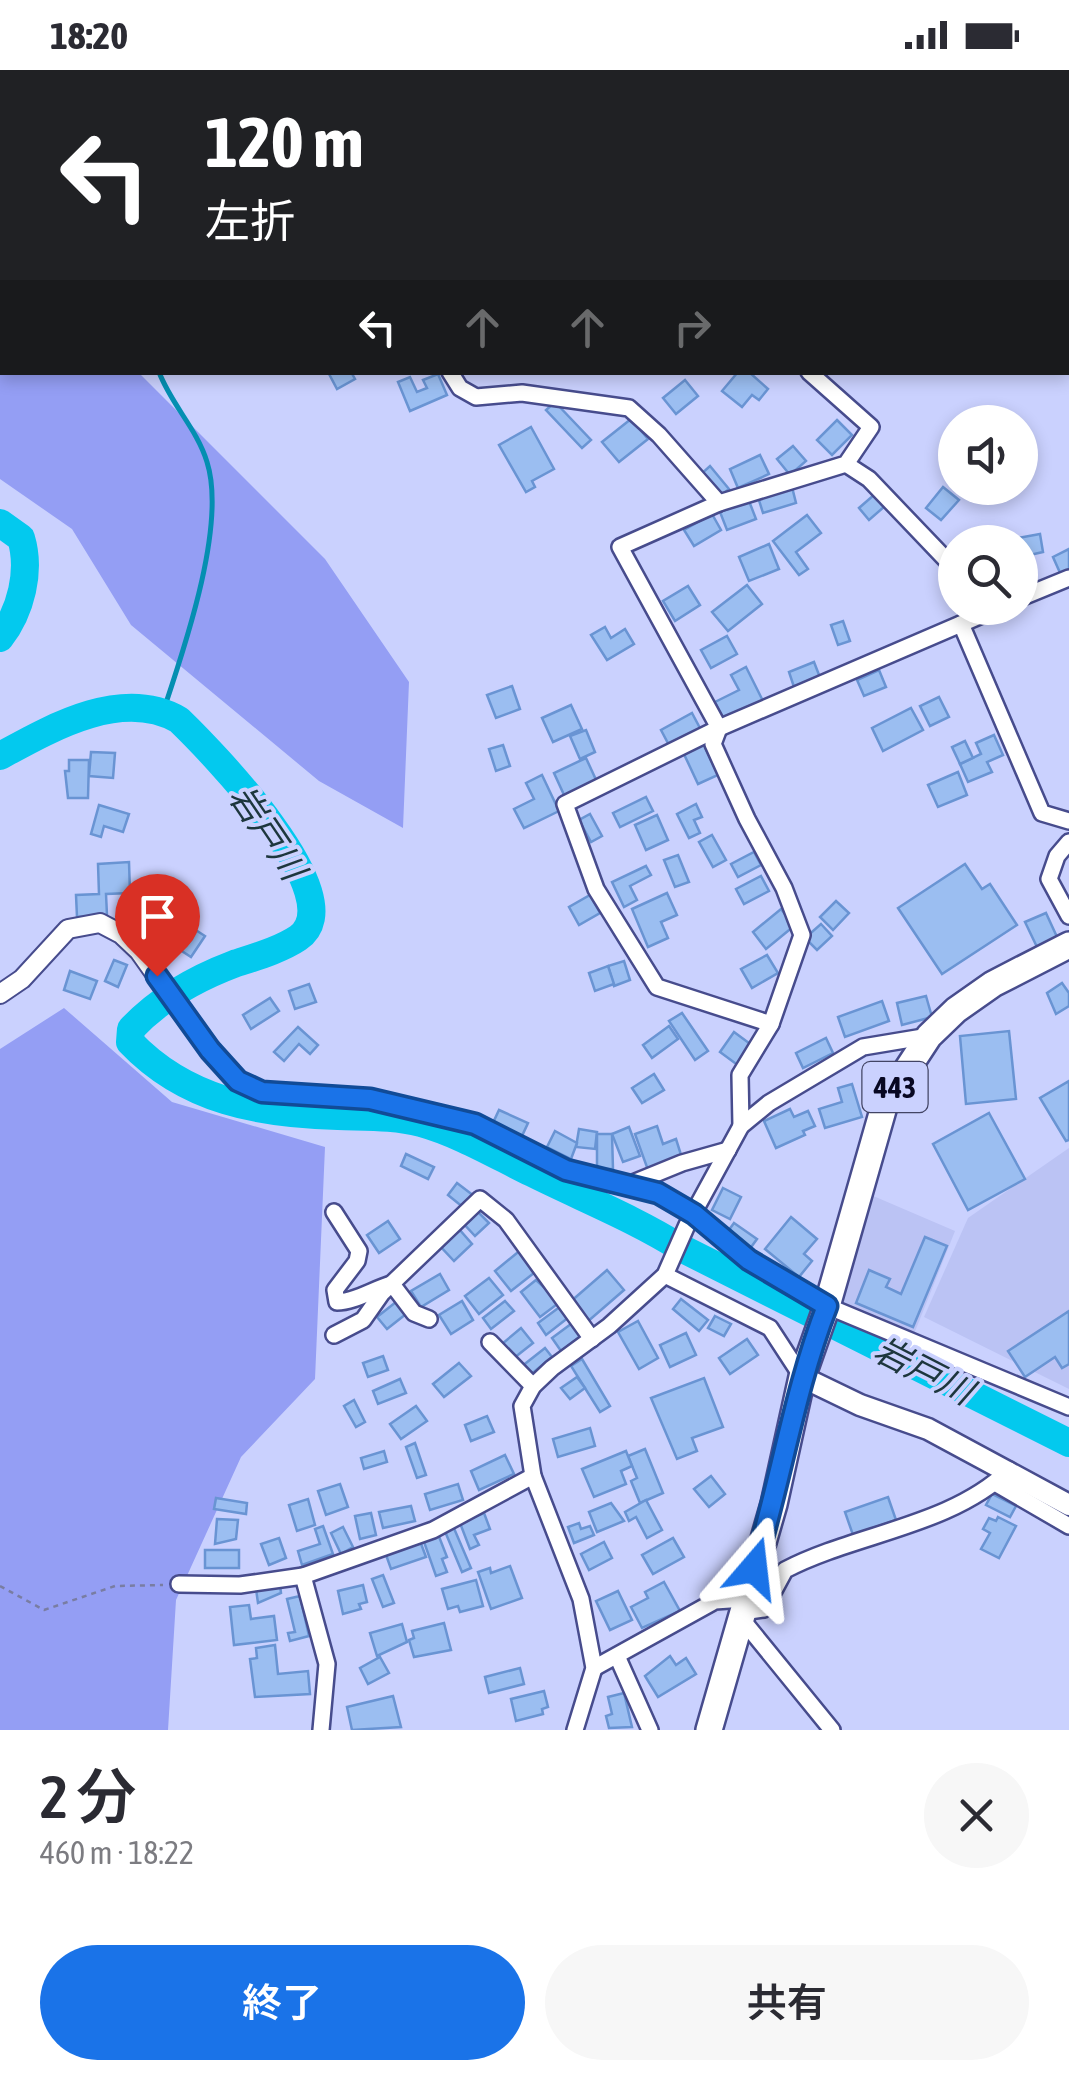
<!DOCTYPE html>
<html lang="ja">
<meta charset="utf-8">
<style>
body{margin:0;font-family:"Asap Condensed","Noto Sans JP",sans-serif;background:#f7f7f7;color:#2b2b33;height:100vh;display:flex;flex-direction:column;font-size:38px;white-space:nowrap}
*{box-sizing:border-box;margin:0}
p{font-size:32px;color:#7c7c81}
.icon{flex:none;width:55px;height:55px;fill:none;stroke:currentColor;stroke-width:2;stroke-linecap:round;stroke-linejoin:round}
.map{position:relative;height:1660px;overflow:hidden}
.sheet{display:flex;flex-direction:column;background:#fff;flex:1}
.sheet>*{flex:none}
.banner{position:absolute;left:0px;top:0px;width:1070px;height:305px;box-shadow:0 5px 15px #0003;background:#202124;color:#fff;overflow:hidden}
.buttons{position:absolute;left:938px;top:335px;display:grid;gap:20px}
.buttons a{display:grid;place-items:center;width:100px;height:100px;border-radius:50%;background:#fff;box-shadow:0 5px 15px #0003;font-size:50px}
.pin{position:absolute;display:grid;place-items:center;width:85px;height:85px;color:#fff;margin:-102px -42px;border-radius:50% 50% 50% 0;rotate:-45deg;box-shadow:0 0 10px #0007}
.pin .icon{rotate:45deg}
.me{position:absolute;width:110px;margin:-55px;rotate:17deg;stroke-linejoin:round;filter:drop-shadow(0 0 8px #0008)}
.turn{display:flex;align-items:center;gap:35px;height:210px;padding:0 40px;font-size:45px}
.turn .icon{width:130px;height:130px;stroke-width:2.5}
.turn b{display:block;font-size:70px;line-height:85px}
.lanes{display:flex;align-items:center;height:95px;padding:0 40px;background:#0003;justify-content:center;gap:50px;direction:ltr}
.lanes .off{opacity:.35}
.round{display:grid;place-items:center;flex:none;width:105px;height:105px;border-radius:52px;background:#f7f7f7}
.summary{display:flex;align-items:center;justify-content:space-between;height:170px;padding:0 40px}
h1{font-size:60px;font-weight:600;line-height:75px}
.action{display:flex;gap:20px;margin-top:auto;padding:20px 40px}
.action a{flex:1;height:115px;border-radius:60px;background:#1a73e8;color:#fff;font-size:40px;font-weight:600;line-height:115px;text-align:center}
.action a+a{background:#f7f7f7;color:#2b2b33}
.status{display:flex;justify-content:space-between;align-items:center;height:70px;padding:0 50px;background:#fff;direction:ltr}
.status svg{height:28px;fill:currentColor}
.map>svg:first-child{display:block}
.built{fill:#bbc3f4}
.green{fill:#949ef4}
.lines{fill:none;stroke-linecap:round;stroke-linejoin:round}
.stream{stroke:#048fb1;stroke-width:5}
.river{stroke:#03c9ee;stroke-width:28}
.building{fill:#9bbef1;stroke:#6994d3;stroke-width:2.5}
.minor-casing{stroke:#474c8d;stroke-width:20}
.tertiary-casing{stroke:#474c8d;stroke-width:22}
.secondary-casing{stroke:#474c8d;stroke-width:25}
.trunk-casing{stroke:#474c8d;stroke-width:30}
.path{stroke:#797da2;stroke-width:2.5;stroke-dasharray:5 5;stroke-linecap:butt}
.minor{stroke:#fff;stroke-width:15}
.tertiary{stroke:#fff;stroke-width:18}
.secondary{stroke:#fff;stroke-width:20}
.trunk{stroke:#fff;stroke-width:25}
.route-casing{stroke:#114b97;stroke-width:25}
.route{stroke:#1a73e8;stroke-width:18}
.labels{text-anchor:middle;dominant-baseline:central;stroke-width:8;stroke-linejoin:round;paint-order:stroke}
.shield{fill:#cad1fe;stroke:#424464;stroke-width:2.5}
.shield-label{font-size:30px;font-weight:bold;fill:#080822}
.water-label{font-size:35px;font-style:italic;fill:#1d363d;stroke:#cad1fe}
</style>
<div class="status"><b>18:20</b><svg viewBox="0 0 49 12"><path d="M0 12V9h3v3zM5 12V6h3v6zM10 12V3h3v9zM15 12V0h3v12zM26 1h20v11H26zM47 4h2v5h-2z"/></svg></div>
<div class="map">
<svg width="1069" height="1660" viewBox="0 0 1069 1660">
<rect width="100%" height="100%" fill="#cad1fe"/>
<g class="built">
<polygon points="1069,1078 1069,1319 924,1247 968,1148"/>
<polygon points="871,1125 955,1161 914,1264 840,1234"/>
</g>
<g class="green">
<polygon points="0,0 111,2 2,2 2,302 139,303 325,489 409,612 403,758 319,711 131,555 72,459 0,409"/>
<polygon points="64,938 172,1032 325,1077 315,1309 241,1387 176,1530 168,1660 0,1660 0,979"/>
</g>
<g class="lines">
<g class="stream">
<polyline points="86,0 87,2"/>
<path d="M159 302C171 334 197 359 207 392 227 455 184 579 163 642"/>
</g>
<g class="river">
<path d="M0 453 21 468C31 501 21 541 0 568"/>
<path d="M0 686C51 658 122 617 179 650 210 680 356 829 298 868 280 880 255 887 234 894 197 908 159 929 131 959L130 972C186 1031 260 1044 338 1046 365 1047 395 1046 421 1053 460 1064 495 1085 532 1103 582 1128 633 1148 681 1178L1069 1373"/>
</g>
</g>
<g class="building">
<polygon points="328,302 351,302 355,309 337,319"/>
<polygon points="738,302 749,302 768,319 759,330 752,325 742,337 722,321"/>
<polygon points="438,304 447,325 410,341 398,312 410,307 417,322 427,318 423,310"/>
<polygon points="685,310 698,326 676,344 663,328"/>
<polygon points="555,332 591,370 582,378 546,340"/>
<polygon points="631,349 648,369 619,392 602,372"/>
<polygon points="837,350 852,365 832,385 817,370"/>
<polygon points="531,357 554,399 532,411 535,417 526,422 499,375"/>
<polygon points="793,376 806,391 790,405 777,389"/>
<polygon points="760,385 769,404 738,418 730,399"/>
<polygon points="710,396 729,419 719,427 700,405"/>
<polygon points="792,417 796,433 763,443 758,427"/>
<polygon points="943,417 959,430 941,450 926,438"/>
<polygon points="875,424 885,436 869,450 859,438"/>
<polygon points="749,431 756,449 727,460 720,442"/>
<polygon points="712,444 721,460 694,476 684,460"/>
<polygon points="807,445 821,463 796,482 808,499 799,505 773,471"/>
<polygon points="1040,464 1043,482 1021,487 1018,468"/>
<polygon points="769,474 779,499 749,511 739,487"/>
<polygon points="1069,479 1069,501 1061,505 1053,487"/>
<polygon points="747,515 762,534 728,561 712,542"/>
<polygon points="688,516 700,535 675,551 663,531"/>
<polygon points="843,551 850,571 838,575 831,555"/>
<polygon points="605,557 611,568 625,559 634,574 607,590 591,565"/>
<polygon points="727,566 737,584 711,598 701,580"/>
<polygon points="814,592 821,610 795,620 789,602"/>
<polygon points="746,597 764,633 725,652 715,632 739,620 731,605"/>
<polygon points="879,600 886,617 864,626 857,610"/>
<polygon points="512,616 520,639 496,648 487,625"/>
<polygon points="939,627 949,647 930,656 920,636"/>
<polygon points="571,635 582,659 553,672 542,648"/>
<polygon points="911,638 923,660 883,681 872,658"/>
<polygon points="692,643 701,660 670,677 661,660"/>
<polygon points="586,660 595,682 580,689 570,666"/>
<polygon points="994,665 1003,685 987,692 992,702 968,712 960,694 981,684 976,673"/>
<polygon points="965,671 973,688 960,694 952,677"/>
<polygon points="703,673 718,705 698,714 683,682"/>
<polygon points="503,675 510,696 496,701 489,679"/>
<polygon points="91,682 115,683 113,708 89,706"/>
<polygon points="586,688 597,712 565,727 554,703"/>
<polygon points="69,690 89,690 88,728 68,728 65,701 69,701"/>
<polygon points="958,702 967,725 938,737 928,715"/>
<polygon points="542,705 559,741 524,758 514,739 534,729 526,713"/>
<polygon points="646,727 653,741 620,757 613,743"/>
<polygon points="696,734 702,747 694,750 700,763 689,768 677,744"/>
<polygon points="99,735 129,744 123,762 104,756 101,767 91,764"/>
<polygon points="590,744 602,766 591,772 579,750"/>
<polygon points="657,745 668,770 646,780 635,755"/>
<polygon points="712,765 726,790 713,797 699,772"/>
<polygon points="754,782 761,795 738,807 731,794"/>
<polygon points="678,785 689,812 675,817 664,790"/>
<polygon points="129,792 130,823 106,824 107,845 77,847 76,825 99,824 98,794"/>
<polygon points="965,794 982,819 990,814 1017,855 942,904 898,838"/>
<polygon points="646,796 651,805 630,816 637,830 624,837 612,812"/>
<polygon points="761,806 769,821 744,834 736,819"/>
<polygon points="667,823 677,845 661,852 668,868 648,877 632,839"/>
<polygon points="590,825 600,843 579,855 569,837"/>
<polygon points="836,831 849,843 833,860 820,847"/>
<polygon points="174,832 194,845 188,855 205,866 191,887 171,874 161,889 145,878"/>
<polygon points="781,839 794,856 766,879 753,862"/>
<polygon points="1046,843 1057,867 1037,877 1025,852"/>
<polygon points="821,854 832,866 817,880 805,868"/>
<polygon points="767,885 778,903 752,918 741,899"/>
<polygon points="114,890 127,895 118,917 105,911"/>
<polygon points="624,891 630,910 614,916 608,896"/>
<polygon points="608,896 614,914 595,921 589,903"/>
<polygon points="70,901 97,911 90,929 64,920"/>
<polygon points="1062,913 1069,923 1069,936 1056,944 1047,923"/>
<polygon points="309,914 316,932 295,939 289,921"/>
<polygon points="926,926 932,947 902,955 897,933"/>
<polygon points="270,928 279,941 251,959 243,945"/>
<polygon points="882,931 889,951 845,967 838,947"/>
<polygon points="682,943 708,981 695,990 669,951"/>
<polygon points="669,956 678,969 652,988 643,975"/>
<polygon points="298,957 318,975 310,984 299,974 284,991 274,982"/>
<polygon points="1009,961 1016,1029 966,1034 960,966"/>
<polygon points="734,962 753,976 739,996 720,982"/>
<polygon points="826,968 833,983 803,998 796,983"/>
<polygon points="654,1004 664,1020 642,1033 632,1018"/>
<polygon points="1069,1011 1069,1070 1066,1071 1040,1028"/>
<polygon points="852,1014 862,1047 825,1058 819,1039 842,1032 838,1018"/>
<polygon points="790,1039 794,1047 808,1041 815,1056 803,1061 805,1065 776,1078 764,1051"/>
<polygon points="499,1040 528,1053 521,1068 492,1055"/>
<polygon points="989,1043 1025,1109 968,1140 933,1074"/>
<polygon points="657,1056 663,1074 676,1069 682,1088 648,1100 635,1064"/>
<polygon points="629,1057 640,1086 623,1092 612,1064"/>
<polygon points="579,1059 597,1062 595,1079 576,1077"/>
<polygon points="555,1061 577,1073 571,1089 547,1077"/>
<polygon points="597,1064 612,1064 613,1099 597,1099"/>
<polygon points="406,1084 434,1097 428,1109 401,1096"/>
<polygon points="457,1113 474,1126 464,1138 448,1125"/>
<polygon points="723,1118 741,1127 730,1149 712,1140"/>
<polygon points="476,1140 489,1153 475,1166 463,1153"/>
<polygon points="791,1147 817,1169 804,1184 812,1191 799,1207 765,1179"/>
<polygon points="388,1151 400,1169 379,1183 367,1165"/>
<polygon points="734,1153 757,1169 749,1180 726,1164"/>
<polygon points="459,1159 472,1174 454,1191 440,1176"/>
<polygon points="925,1167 947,1176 913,1257 856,1233 869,1200 890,1209 886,1217 901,1224"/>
<polygon points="523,1178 539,1199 511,1221 495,1201"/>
<polygon points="607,1200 624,1220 586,1253 569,1233"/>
<polygon points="440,1204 449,1220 421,1237 411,1221"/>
<polygon points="489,1208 503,1225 479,1244 465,1226"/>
<polygon points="536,1210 560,1232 540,1247 521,1222"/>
<polygon points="681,1229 708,1250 699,1261 673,1239"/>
<polygon points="462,1231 473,1250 451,1264 439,1245"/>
<polygon points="505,1231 514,1241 491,1259 483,1248"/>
<polygon points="396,1232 406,1244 387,1259 377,1247"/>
<polygon points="561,1236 569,1247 546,1265 538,1253"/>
<polygon points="1069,1241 1069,1294 1062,1298 1055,1287 1025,1307 1008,1281"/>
<polygon points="715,1246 731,1254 724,1266 708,1258"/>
<polygon points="638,1251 658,1288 639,1299 618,1262"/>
<polygon points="571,1254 581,1266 561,1281 552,1268"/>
<polygon points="521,1258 533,1273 514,1288 502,1274"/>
<polygon points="686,1263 696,1285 670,1297 660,1275"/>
<polygon points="747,1269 758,1285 730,1304 719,1288"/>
<polygon points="545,1278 552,1287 529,1306 521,1297"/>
<polygon points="383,1286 388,1300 368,1307 363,1293"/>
<polygon points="582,1289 610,1336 600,1342 571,1296"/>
<polygon points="459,1293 471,1306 444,1327 433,1314"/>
<polygon points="577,1307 585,1318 570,1329 561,1318"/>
<polygon points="704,1308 723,1357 692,1368 697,1381 677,1389 651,1328"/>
<polygon points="400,1309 406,1323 378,1334 373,1321"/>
<polygon points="354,1330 365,1352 356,1357 344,1336"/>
<polygon points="416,1336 427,1351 401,1369 390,1354"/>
<polygon points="487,1346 494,1362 471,1371 465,1355"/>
<polygon points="590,1358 595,1376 558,1387 553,1369"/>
<polygon points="415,1373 426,1405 417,1408 406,1377"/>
<polygon points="645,1379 663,1423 640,1433 631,1411 637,1408 628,1386"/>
<polygon points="384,1381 387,1392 364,1399 361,1388"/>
<polygon points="626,1381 632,1396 621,1401 626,1414 594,1427 582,1399"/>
<polygon points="505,1385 514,1404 479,1420 471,1401"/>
<polygon points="711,1406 725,1424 709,1437 694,1419"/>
<polygon points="340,1414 348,1437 326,1445 318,1421"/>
<polygon points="458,1414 463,1430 430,1440 425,1424"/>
<polygon points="992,1424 1016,1436 1010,1447 986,1435"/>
<polygon points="888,1427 896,1450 853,1465 845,1442"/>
<polygon points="216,1428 247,1433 246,1444 214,1439"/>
<polygon points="308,1429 315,1455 297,1461 289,1435"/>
<polygon points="646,1430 662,1460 647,1468 636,1447 629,1451 625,1442"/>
<polygon points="611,1433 624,1451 597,1462 589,1442"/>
<polygon points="411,1436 415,1451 383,1458 379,1442"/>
<polygon points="371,1443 376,1465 360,1469 355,1446"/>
<polygon points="484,1443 490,1459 474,1465 479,1475 470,1479 460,1453"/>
<polygon points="998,1447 1016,1456 999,1488 981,1479 990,1463 983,1459 989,1448 996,1451"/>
<polygon points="217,1449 238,1450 236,1469 215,1474"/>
<polygon points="579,1453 581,1459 590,1456 594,1465 574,1473 568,1457"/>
<polygon points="323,1456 333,1484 302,1495 298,1481 320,1474 315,1459"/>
<polygon points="453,1456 471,1498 462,1502 444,1459"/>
<polygon points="343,1457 353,1477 341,1484 331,1463"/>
<polygon points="438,1464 447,1487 442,1489 447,1502 436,1506 423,1469"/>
<polygon points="279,1468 286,1488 269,1495 261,1474"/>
<polygon points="673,1468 684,1487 653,1504 642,1485"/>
<polygon points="420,1471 426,1487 391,1499 385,1482"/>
<polygon points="604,1472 612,1488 589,1500 581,1484"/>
<rect x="205" y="1480" width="34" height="18"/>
<polygon points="510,1496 522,1528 491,1539 478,1502 490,1498 491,1503"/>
<polygon points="383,1505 394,1533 383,1537 372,1509"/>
<polygon points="476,1510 483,1536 460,1542 458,1536 448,1539 442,1519"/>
<polygon points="664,1512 680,1541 642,1558 631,1537 648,1528 645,1522"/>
<polygon points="280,1515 281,1523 258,1533 256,1519"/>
<polygon points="363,1515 367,1532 359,1534 361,1539 343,1544 338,1521"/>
<polygon points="618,1521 632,1550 610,1560 596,1531"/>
<polygon points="300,1526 309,1566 290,1571 288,1563 295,1562 287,1529"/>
<polygon points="249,1535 251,1549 274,1546 277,1570 234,1575 230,1537"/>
<polygon points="444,1553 451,1580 414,1587 409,1570 414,1568 412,1561"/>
<polygon points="402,1554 407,1572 377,1586 370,1563"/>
<polygon points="275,1575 278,1604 308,1601 310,1624 255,1627 250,1589 257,1588 256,1578"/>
<polygon points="670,1586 676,1595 686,1588 696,1604 658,1627 645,1606"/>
<polygon points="380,1587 389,1603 368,1614 360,1598"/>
<polygon points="520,1598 524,1614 489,1623 485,1607"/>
<polygon points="544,1621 548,1637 542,1639 543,1644 516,1651 511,1629"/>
<polygon points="624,1623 632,1657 609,1658 606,1646 612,1644 608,1627"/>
<polygon points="393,1626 401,1657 352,1660 347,1637"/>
</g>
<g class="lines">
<g class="minor-casing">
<g id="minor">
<polyline points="402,0 406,2"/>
<polyline points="450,302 460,318 476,327 522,323 629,338 659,365 719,433"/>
<polyline points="846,394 869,409 955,499"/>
<polyline points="1020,528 1069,508"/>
<polyline points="961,554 1042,743 1069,751"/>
<polyline points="1069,772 1057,786 1049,809 1069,846"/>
<polyline points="771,954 657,917 596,819 565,734 719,658 998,538"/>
<polyline points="741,1056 740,1005 771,954 802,865 784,818 747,749 713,674 719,658 620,477 719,433 846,394 871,357 809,302"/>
<polyline points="628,1115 682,1093 728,1080"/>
<path d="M334 1142 359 1181 357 1191 335 1220 337 1232C355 1232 373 1219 392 1214L414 1243 429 1249"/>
<polyline points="695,1144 749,1190 827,1236 1069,1337"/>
<polyline points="665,1205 770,1258 802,1307"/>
<polyline points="334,1265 363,1250 382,1223 480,1129 506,1150 592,1269"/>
<polyline points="490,1272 533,1316"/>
<polyline points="995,1413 1069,1456"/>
<polyline points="303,1506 327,1594 321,1660"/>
<polyline points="179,1514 240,1515 303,1506 433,1460 533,1406"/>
<path d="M742 1542 764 1539 785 1500C856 1463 949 1457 1009 1400"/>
<polyline points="740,1547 832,1660"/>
<polyline points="617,1586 650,1660"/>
<polyline points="594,1598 715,1531 744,1529"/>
<polyline points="575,1660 594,1598 581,1529 533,1406 522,1336 533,1316 552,1298 609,1256 665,1205 687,1155 741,1056 769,1033 863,977 929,966"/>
</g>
</g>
<g class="tertiary-casing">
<polyline id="tertiary" points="0,924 22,909 68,859 100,853 121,864 139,881 210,981 238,1011 262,1022 370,1029 475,1054 566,1100 657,1123 695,1144"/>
</g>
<g class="secondary-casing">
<polyline id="secondary" points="802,1307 860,1335 928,1359 1069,1435"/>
</g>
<g class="trunk-casing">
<polyline id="trunk" points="709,1660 774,1434 802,1307 827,1236 885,1033 929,966 956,940 993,914 1069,875"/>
</g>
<g class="path">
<polyline points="375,0 376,2"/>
<polyline points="933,2 934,0"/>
<polyline points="1068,75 1069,76"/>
<polyline points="0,1516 44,1540 115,1516 163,1515"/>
</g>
<use href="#minor" class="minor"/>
<use href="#tertiary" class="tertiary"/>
<use href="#secondary" class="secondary"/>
<use href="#trunk" class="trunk"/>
</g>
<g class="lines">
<g class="route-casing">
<path id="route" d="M157 906 210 980 238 1011 262 1022 370 1029 475 1054 566 1100 658 1123 694 1144 749 1190 827 1236C794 1321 781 1411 754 1498"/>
</g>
<use href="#route" class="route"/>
</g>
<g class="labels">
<rect class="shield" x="862.5" y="992" width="65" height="50" rx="8"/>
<g class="shield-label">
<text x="895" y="1017">443</text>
</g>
<g class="water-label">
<text transform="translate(268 762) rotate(56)">岩戸川</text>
<text transform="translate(924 1300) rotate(27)">岩戸川</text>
</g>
</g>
</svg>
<div class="buttons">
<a><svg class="icon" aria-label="sound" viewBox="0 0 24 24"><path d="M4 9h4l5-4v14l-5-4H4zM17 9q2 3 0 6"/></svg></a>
<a><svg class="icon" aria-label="search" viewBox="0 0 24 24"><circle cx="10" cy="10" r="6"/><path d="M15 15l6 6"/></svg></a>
</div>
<div class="pin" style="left:157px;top:906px;background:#d93025"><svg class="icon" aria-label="arrive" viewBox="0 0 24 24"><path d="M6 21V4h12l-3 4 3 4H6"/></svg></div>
<svg class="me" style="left:754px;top:1498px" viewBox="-20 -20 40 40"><path d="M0-17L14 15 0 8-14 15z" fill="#1a73e8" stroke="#fff" stroke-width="4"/></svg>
<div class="banner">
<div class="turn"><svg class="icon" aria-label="left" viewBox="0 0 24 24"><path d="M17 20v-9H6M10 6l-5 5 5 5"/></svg><div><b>120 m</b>左折</div></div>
<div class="lanes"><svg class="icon" aria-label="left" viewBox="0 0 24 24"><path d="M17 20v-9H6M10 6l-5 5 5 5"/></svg><svg class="icon off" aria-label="ahead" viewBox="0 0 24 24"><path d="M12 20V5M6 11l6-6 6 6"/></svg><svg class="icon off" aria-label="ahead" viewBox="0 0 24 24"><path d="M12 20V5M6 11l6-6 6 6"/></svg><svg class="icon off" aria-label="right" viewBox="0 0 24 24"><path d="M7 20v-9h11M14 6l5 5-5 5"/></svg></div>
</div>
</div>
<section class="sheet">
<div class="summary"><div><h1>2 分</h1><p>460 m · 18:22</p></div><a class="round"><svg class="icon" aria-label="close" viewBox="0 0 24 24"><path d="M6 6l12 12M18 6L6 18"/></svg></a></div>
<div class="action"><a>終了</a><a>共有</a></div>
</section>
